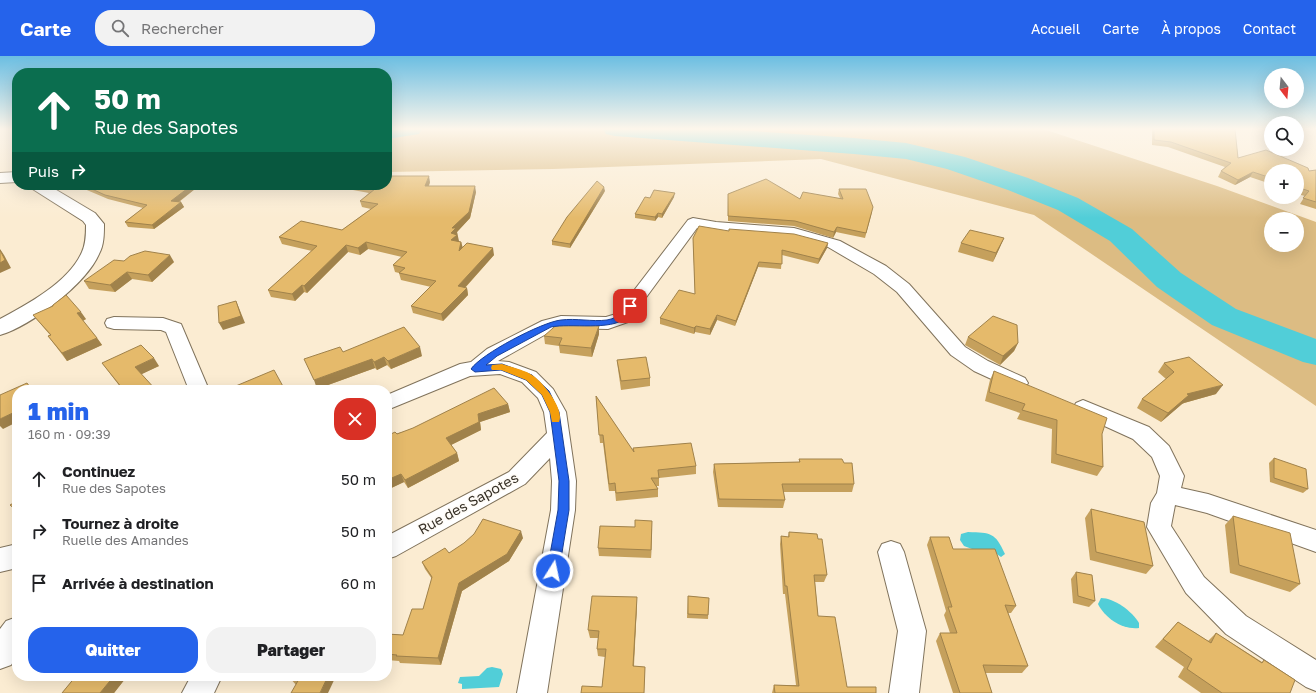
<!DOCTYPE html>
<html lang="fr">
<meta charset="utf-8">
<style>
body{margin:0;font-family:"Golos Text",sans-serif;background:#f2f2f2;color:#202124;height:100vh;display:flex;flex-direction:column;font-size:15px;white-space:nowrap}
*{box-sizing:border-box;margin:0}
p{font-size:13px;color:#757577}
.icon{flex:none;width:22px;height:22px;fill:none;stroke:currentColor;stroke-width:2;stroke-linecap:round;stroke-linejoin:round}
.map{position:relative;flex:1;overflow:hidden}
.panel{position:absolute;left:12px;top:329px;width:380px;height:296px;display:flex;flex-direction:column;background:#fff;border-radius:16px;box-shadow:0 4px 16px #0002}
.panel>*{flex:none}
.top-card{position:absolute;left:12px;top:12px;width:380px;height:122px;border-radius:16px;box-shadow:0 4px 16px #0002;background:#0b6e4f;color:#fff;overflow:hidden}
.needle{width:26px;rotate:164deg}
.fabs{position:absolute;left:1264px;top:12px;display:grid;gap:8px}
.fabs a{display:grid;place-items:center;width:40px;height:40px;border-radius:50%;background:#fff;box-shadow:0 4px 16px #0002;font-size:20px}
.pin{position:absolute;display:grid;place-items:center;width:34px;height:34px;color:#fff;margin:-17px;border-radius:8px;box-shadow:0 2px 6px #0006}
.me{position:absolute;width:44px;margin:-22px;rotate:10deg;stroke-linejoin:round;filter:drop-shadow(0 0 3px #0008)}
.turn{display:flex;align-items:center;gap:14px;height:84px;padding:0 16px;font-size:18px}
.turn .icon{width:52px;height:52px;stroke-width:2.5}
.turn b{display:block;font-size:28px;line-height:34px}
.then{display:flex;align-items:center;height:38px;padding:0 16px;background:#0003;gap:8px;font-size:15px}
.round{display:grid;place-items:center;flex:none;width:42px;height:42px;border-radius:16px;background:#f2f2f2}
.headline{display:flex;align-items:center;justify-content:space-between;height:68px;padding:0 16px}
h1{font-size:24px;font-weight:800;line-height:30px;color:#2563eb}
.primary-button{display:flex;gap:8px;margin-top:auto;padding:8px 16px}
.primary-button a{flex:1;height:46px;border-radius:16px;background:#2563eb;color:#fff;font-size:16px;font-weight:800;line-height:46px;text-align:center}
.primary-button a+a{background:#f2f2f2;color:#202124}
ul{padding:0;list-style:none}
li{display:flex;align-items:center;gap:12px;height:52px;padding:0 16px}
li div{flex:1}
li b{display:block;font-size:15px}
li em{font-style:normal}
header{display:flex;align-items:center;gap:24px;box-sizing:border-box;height:56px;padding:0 20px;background:#2563eb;color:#fff}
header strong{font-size:19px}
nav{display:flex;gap:22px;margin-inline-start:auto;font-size:14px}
.search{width:280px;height:36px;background:#f2f2f2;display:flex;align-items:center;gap:10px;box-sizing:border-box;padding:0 14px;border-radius:16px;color:#757577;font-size:15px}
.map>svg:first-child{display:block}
.green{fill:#dcbc83;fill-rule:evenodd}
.water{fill:#51ced8}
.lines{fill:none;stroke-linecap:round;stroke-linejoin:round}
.river{fill:#51ced8;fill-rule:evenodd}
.street-casing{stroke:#80735c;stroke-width:2}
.secondary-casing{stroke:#80735c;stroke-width:2}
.street{fill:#fff;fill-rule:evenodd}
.secondary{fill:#fff;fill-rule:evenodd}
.wall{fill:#c5a05c}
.shaded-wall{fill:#a0824b}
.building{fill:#e5ba6b;stroke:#a0824b}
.route{fill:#2563eb;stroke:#184099}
.slow{fill:#f59e0b}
.labels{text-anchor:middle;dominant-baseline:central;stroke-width:3;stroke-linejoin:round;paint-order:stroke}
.street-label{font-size:14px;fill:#373127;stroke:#fefbf6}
</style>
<header>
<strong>Carte</strong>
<div class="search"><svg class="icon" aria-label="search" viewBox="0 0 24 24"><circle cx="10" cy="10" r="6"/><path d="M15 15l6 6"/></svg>Rechercher</div>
<nav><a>Accueil</a><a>Carte</a><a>À propos</a><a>Contact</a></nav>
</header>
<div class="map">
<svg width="1316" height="637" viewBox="0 0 1316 637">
<rect width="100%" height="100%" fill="#fbecd2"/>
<path class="green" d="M387 73H1043L1217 130 1316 166V350L1034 159 821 103 553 113 387 116ZM1271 163H1297V189H1271Z"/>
<g class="water">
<path d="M968 476C991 477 995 476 1005 498L1001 501 991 494 972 493 964 490 960 484 961 478Z"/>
<path d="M1101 542C1114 542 1132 555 1139 567V572C1122 574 1105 562 1098 548Z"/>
<polygon points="492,611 501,613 503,618 499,631 462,633 462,628 458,627 460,621 479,620 487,612"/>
</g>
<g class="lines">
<g class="river">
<polygon points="387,73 422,73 419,78 387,83"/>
<polygon points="603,73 722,73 854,82 906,87 965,101 1028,122 1078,142 1132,173 1181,217 1236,253 1316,283 1316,309 1303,306 1212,269 1157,231 1110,185 1058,154 1008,134 947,113 906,103 854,98 615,80 606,78"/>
</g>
<g class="street-casing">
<g id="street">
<polygon points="693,162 716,166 794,172 840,185 886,210 909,228 965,291 988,305 1025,322 1028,327 1025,332 1018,334 1011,332 974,315 951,299 897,236 874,218 828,191 793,182 716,176 697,172 628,266 608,273 561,272 555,273 498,305 509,306 536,316 553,333 566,356 576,425 575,454 547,637 517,637 551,454 552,425 550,402 525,428 396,500 387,503 387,480 509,416 547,377 544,356 538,342 522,326 500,318 470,320 387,354 387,339 460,308 471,306 487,293 542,265 561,260 606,261 616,258 688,164"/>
<polygon points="114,261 163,262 181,268 209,334 189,334 166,276 161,274 114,273 107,271 105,267 107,263"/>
<polygon points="1083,344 1149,371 1169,390 1184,420 1181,432 1208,438 1316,474 1316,496 1207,457 1175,449 1171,470 1204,521 1246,560 1316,604 1316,635 1306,631 1226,578 1186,537 1147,471 1151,447 1157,437 1160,420 1152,401 1133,383 1076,357 1073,352 1076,347"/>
<polygon points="891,485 900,488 904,496 926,575 919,637 889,637 898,575 878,496 882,488"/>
<polygon points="191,620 222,620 214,637 182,637"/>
</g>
</g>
<g class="secondary-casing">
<g id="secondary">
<polygon points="17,116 17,126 0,127 0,117"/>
<path d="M29 129H48L95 157 104 168C104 178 104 189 99 198 86 228 31 270 0 279V263C28 248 69 226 82 196 86 187 86 178 86 169L83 165 31 132Z"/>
<polygon points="17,488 17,512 0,516 0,492"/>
<polygon points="17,561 17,600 11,609 0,613 0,573 6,565"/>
</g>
</g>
<use href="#street" class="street"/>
<use href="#secondary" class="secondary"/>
</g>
<g class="wall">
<polygon points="1152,73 1235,73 1238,102 1309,115 1316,114 1316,153 1300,148 1305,140 1297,138 1297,115 1271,115 1271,128 1250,121 1235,129 1218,121 1221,115 1225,111 1168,91 1152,89"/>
<polygon points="430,126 429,130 476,136 470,162 457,176 458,185 461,186 463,192 494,199 465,232 467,232 468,239 443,265 413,257 411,250 431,231 401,224 399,217 395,216 393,209 402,201 368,193 360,199 348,196 307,237 304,236 295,245 271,241 268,234 312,195 282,188 279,181 342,174 371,153 362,151 360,145 369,137 353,134 351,129 387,129"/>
<polygon points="75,129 200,129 179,146 181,146 184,151 154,173 128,171 125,166 143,152 108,143"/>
<polygon points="839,133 872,156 865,182 836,176 833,182 794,170 728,165 728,138 800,143 840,142 838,138"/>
<polygon points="605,135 570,192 552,189 552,185"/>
<polygon points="674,141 662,162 658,161 655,165 635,162 635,158 650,142"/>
<polygon points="729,175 828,187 827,192 818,208 782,199 781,213 758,211 735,270 717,264 710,279 695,276 694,278 660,268 660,262 695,238 693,182"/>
<polygon points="1004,182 1000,191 993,206 958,196 961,187"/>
<polygon points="124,205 174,206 152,226 132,223 115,236 89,233 84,225"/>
<polygon points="33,259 86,263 83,265 97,282 102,289 67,305 48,280 50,279"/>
<polygon points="599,278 592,301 560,297 559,290 545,288 544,280"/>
<polygon points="968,281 1018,287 1014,295 1000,309 965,289"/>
<polygon points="343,296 422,300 391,313 387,309 377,314 375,312 317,333"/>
<polygon points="617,304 650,322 650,330 621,334 618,313"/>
<polygon points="102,307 159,310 141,318 121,332"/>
<polygon points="1164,307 1216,338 1184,347 1182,348 1161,366 1137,352 1142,343 1166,323 1158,316"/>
<polygon points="994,315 1102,378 1103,411 1097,420 1051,407 1052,373 1017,363 1020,357 985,345 990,324"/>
<polygon points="596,340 633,395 633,392 696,410 696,418 659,422 659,430 656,430 658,433 658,441 616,445 615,435 609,435 603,387 600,387"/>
<polygon points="508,348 510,356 480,366 481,374 451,389 457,397 459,405 408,432 404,426 387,434 387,380"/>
<polygon points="1274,402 1308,433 1303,437 1270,426 1269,407"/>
<polygon points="799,403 854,428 852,436 783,436 785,444 783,452 718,451 713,416 714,408 799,406"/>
<polygon points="1091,453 1153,510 1146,518 1090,504 1085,462"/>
<polygon points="1233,460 1300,528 1290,536 1230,517 1225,469"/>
<polygon points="652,473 651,502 599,500 598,492"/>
<polygon points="789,476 818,483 827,519 824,526 815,526 818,560 847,631 876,637 772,637 774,629 796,629 785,538 783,538 780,488 781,480 788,481"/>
<polygon points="930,481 953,493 1016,550 1011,557 1008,557 1028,610 1022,617 985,617 992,637 953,637 936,585 940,577 950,577 944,559 946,555 927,489"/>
<polygon points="523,482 509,505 462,535 441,609 400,607 399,605 387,604 387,578 403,579 423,553 432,523 425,513 422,506 449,497"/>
<polygon points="1076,516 1095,545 1089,551 1073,547 1071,523"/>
<polygon points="688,540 709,542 708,563 687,562"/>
<polygon points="637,548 634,610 645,611 644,637 581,637 602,631 605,601 598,600 597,593 598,582 590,582 588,574"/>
<polygon points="1178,566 1208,585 1216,577 1262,606 1264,604 1290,637 1201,637 1178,621 1184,611 1155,591"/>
<polygon points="76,620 137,620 133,625 125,623 114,637 62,637"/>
<polygon points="336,620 296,629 290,622"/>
</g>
<g class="shaded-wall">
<polygon points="1253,116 1250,121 1235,129 1238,124"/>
<polygon points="429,120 430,126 426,137 425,130"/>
<polygon points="192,129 200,129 173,150 171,145"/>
<polygon points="475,130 476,136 470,162 457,176 459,185 453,191 451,177 452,172"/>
<polygon points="604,131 605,135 570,192 570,188"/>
<polygon points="675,137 674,141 662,162 662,158"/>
<polygon points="181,146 184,151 154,173 152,169"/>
<polygon points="658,157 658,161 655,165 655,161"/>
<polygon points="837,171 836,176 833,182 834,176"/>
<polygon points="1004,182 1000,191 993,206 996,197"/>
<polygon points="366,186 368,193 360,199 358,192"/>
<polygon points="461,186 463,193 459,195"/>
<polygon points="828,187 827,192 818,208 819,203"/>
<polygon points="346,189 348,196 307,237 304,230"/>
<polygon points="493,192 494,199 460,237 458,230"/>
<polygon points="0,193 4,199 11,212 0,217"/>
<polygon points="170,199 174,206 152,226 148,219"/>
<polygon points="759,206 758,211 735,270 736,265"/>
<polygon points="127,216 132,223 115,236 110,229"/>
<polygon points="302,229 304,236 295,245 292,238"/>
<polygon points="467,232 468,239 443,265 441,258"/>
<polygon points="236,245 239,252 245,267 223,274 219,267"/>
<polygon points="81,256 86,263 82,265 77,257"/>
<polygon points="717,259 717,264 710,279 710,273"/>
<polygon points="599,270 599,278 592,301 591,292"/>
<polygon points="696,270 695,276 694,278 694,272"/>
<polygon points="97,282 102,289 67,305 62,297"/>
<polygon points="1018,287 1014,295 1000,309 1003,300"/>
<polygon points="420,291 422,300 391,313 388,305"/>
<polygon points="384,301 387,309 377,314 374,306"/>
<polygon points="154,302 159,310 140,319 135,311"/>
<polygon points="372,303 375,312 317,333 314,324"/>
<polygon points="1223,329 1216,338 1184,347 1182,348 1161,366 1168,357 1187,338"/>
<polygon points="508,348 510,356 480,366 481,374 449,390 446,382 478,358"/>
<polygon points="17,355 17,366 3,373 0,370 0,363"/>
<polygon points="457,397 459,405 408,432 405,424"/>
<polygon points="401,418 404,426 387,434 387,424"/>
<polygon points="652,465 652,473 651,502 651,494"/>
<polygon points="521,475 523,482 509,505 462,535 441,609 438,602 459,527"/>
<polygon points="637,541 637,548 633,617 633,610"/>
<polygon points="114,620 122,620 125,623 114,637 100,637"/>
<polygon points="128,620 137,620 133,625"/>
<polygon points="328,620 336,620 328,637 320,637"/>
</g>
<g class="building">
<polygon points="1154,73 1235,73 1238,102 1266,94 1308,112 1309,115 1316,114 1316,146 1303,142 1309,135 1297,131 1297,115 1271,115 1271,122 1253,116 1238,124 1221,115 1231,107 1171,86 1154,84"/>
<polygon points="387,120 429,120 425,130 475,130 469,156 452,172 456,172 451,177 457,179 451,184 461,186 459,195 467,187 493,192 458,230 467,232 441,258 411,250 436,225 399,217 405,212 393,209 407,196 366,186 358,192 346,189 304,230 302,229 292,238 268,234 317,190 279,181 301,165 342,174 378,148 360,145 375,133 358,129 387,129"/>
<polygon points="766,123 800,143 803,136 843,143 839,133 866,133 873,151 866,177 837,171 834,176 795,165 728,160 728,138"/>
<polygon points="597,125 604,131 570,188 552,185 567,161"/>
<polygon points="83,129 192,129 171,145 181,146 152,169 125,166 147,149 105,139"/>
<polygon points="654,134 675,137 662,158 658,157 655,161 635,158 645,141 650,142"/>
<polygon points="699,170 729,175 729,173 794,178 828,187 819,203 782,194 782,208 759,206 736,265 717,259 710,273 696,270 694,272 660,262 679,234 695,238 693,182"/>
<polygon points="970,174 1004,182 996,197 961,187"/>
<polygon points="0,194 5,204 0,207"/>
<polygon points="145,195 170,199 148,219 127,216 110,229 84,225 114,204 124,205 130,200"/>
<polygon points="66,239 81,256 77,257 97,282 62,297 48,280 51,279 33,259 53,250 53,249"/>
<polygon points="236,245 241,260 219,267 218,250"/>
<polygon points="993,260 1017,269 1018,287 1003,300 968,281"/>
<polygon points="561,265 599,270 591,292 559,289 562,282 544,280"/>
<polygon points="404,271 420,291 388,305 384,301 374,306 372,303 314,324 304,303 340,291 343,296"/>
<polygon points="141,289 154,302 135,311 156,334 118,334 122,332 102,307"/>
<polygon points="646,301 650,322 621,325 617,304"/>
<polygon points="1189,301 1223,329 1187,338 1189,339 1168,357 1142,343 1174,316 1164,307"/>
<polygon points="274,314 285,334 232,334 231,332"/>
<polygon points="994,315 1107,362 1102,378 1103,411 1056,398 1057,364 1022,354 1025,348 989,336"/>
<polygon points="27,327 32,334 17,334 17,355 0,363 0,339"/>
<polygon points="494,332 508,348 478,358 479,366 446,382 457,397 405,424 401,418 387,424 387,380 395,376 397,378 413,372"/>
<polygon points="596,340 634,396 633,392 691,387 696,410 658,414 659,422 651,422 658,433 616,437 615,427 609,428 603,379 599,379"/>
<polygon points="1274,402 1306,413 1308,433 1274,422"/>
<polygon points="799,403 842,403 844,407 852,407 854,428 782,428 785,444 719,443 714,408 800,406"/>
<polygon points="17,445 17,455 10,449"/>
<polygon points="1091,453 1144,466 1153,510 1096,496"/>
<polygon points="1233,460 1290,477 1300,528 1239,509"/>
<polygon points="483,463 521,475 507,498 459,527 438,602 396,600 397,599 387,598 387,578 403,579 412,553 423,553 432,521 422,506 445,492 449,497 464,487 474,478"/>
<polygon points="635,464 652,465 651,494 598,492 600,470 635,471"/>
<polygon points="789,476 817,478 818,483 822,483 827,519 814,519 818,560 835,561 847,631 876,631 876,637 775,637 774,629 799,630 787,530 785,530 781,480 789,481"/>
<polygon points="930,481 949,481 953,493 995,493 1016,550 1005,549 1028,610 983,609 992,637 960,637 940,577 957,577 948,551 952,551"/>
<polygon points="1076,516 1092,519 1095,545 1078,540"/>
<polygon points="592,540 637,541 633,610 645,611 644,637 581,637 582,630 602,631 606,593 597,593 599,575 588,574"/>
<polygon points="688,540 709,542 708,559 688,558"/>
<polygon points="1178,566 1211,587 1216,577 1262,607 1264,604 1295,624 1290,637 1222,637 1187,613 1192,603 1163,583"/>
<polygon points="76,620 114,620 100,637 62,637"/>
<polygon points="291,620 328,620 320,637 291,637 299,623 290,622"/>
</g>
<linearGradient id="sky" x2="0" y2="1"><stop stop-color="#6bbee2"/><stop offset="0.45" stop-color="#fdf6eb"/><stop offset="1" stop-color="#fdf6eb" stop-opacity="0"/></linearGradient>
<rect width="1316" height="162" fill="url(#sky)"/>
<path class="route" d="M630 247 634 250C632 254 629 259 625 262 612 275 570 267 551 271L497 300 486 309 502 308 532 319 549 335 559 356 569 425V454L559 515 557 519 553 520 549 519 547 515 558 454 559 425 550 356 542 339 526 324 501 314 475 316 471 313C481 298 542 266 561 264 576 262 592 266 607 264 622 262 622 249 630 247Z"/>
<path class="slow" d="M502 308C511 311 524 314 532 319 542 325 565 353 559 366H552L550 356 542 339 526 324 501 314H492L491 312 492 309Z"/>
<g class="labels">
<g class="street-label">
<text transform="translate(468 447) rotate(-29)">Rue des Sapotes</text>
</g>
</g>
</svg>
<div class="fabs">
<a><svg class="needle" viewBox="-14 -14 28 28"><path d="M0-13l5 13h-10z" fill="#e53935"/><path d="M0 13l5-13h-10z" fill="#757577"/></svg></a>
<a><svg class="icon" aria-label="search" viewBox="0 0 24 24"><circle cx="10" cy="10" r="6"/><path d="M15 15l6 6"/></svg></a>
<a>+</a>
<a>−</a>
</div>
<div class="pin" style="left:630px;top:250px;background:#d93025"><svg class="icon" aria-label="arrive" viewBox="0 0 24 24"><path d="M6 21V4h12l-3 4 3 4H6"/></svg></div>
<svg class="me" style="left:553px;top:515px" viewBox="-20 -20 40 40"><circle r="17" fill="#2563eb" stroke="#fff" stroke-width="3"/><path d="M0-11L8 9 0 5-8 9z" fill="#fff"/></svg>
<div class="top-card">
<div class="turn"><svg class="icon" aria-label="ahead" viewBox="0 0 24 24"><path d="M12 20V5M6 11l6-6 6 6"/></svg><div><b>50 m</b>Rue des Sapotes</div></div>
<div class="then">Puis<svg class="icon" aria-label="right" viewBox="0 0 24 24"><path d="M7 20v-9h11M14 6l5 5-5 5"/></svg></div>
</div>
<section class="panel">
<div class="headline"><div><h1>1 min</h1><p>160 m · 09:39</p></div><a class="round" style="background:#d93025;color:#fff"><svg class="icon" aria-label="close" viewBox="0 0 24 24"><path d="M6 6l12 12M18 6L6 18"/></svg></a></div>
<ul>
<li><svg class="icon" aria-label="ahead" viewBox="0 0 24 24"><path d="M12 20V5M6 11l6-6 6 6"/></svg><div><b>Continuez</b><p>Rue des Sapotes</p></div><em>50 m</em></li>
<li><svg class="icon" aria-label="right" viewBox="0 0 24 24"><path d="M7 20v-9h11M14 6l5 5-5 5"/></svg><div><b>Tournez à droite</b><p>Ruelle des Amandes</p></div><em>50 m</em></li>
<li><svg class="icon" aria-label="arrive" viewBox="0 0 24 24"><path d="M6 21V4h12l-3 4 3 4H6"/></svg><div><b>Arrivée à destination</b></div><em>60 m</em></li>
</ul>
<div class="primary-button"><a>Quitter</a><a>Partager</a></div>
</section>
</div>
